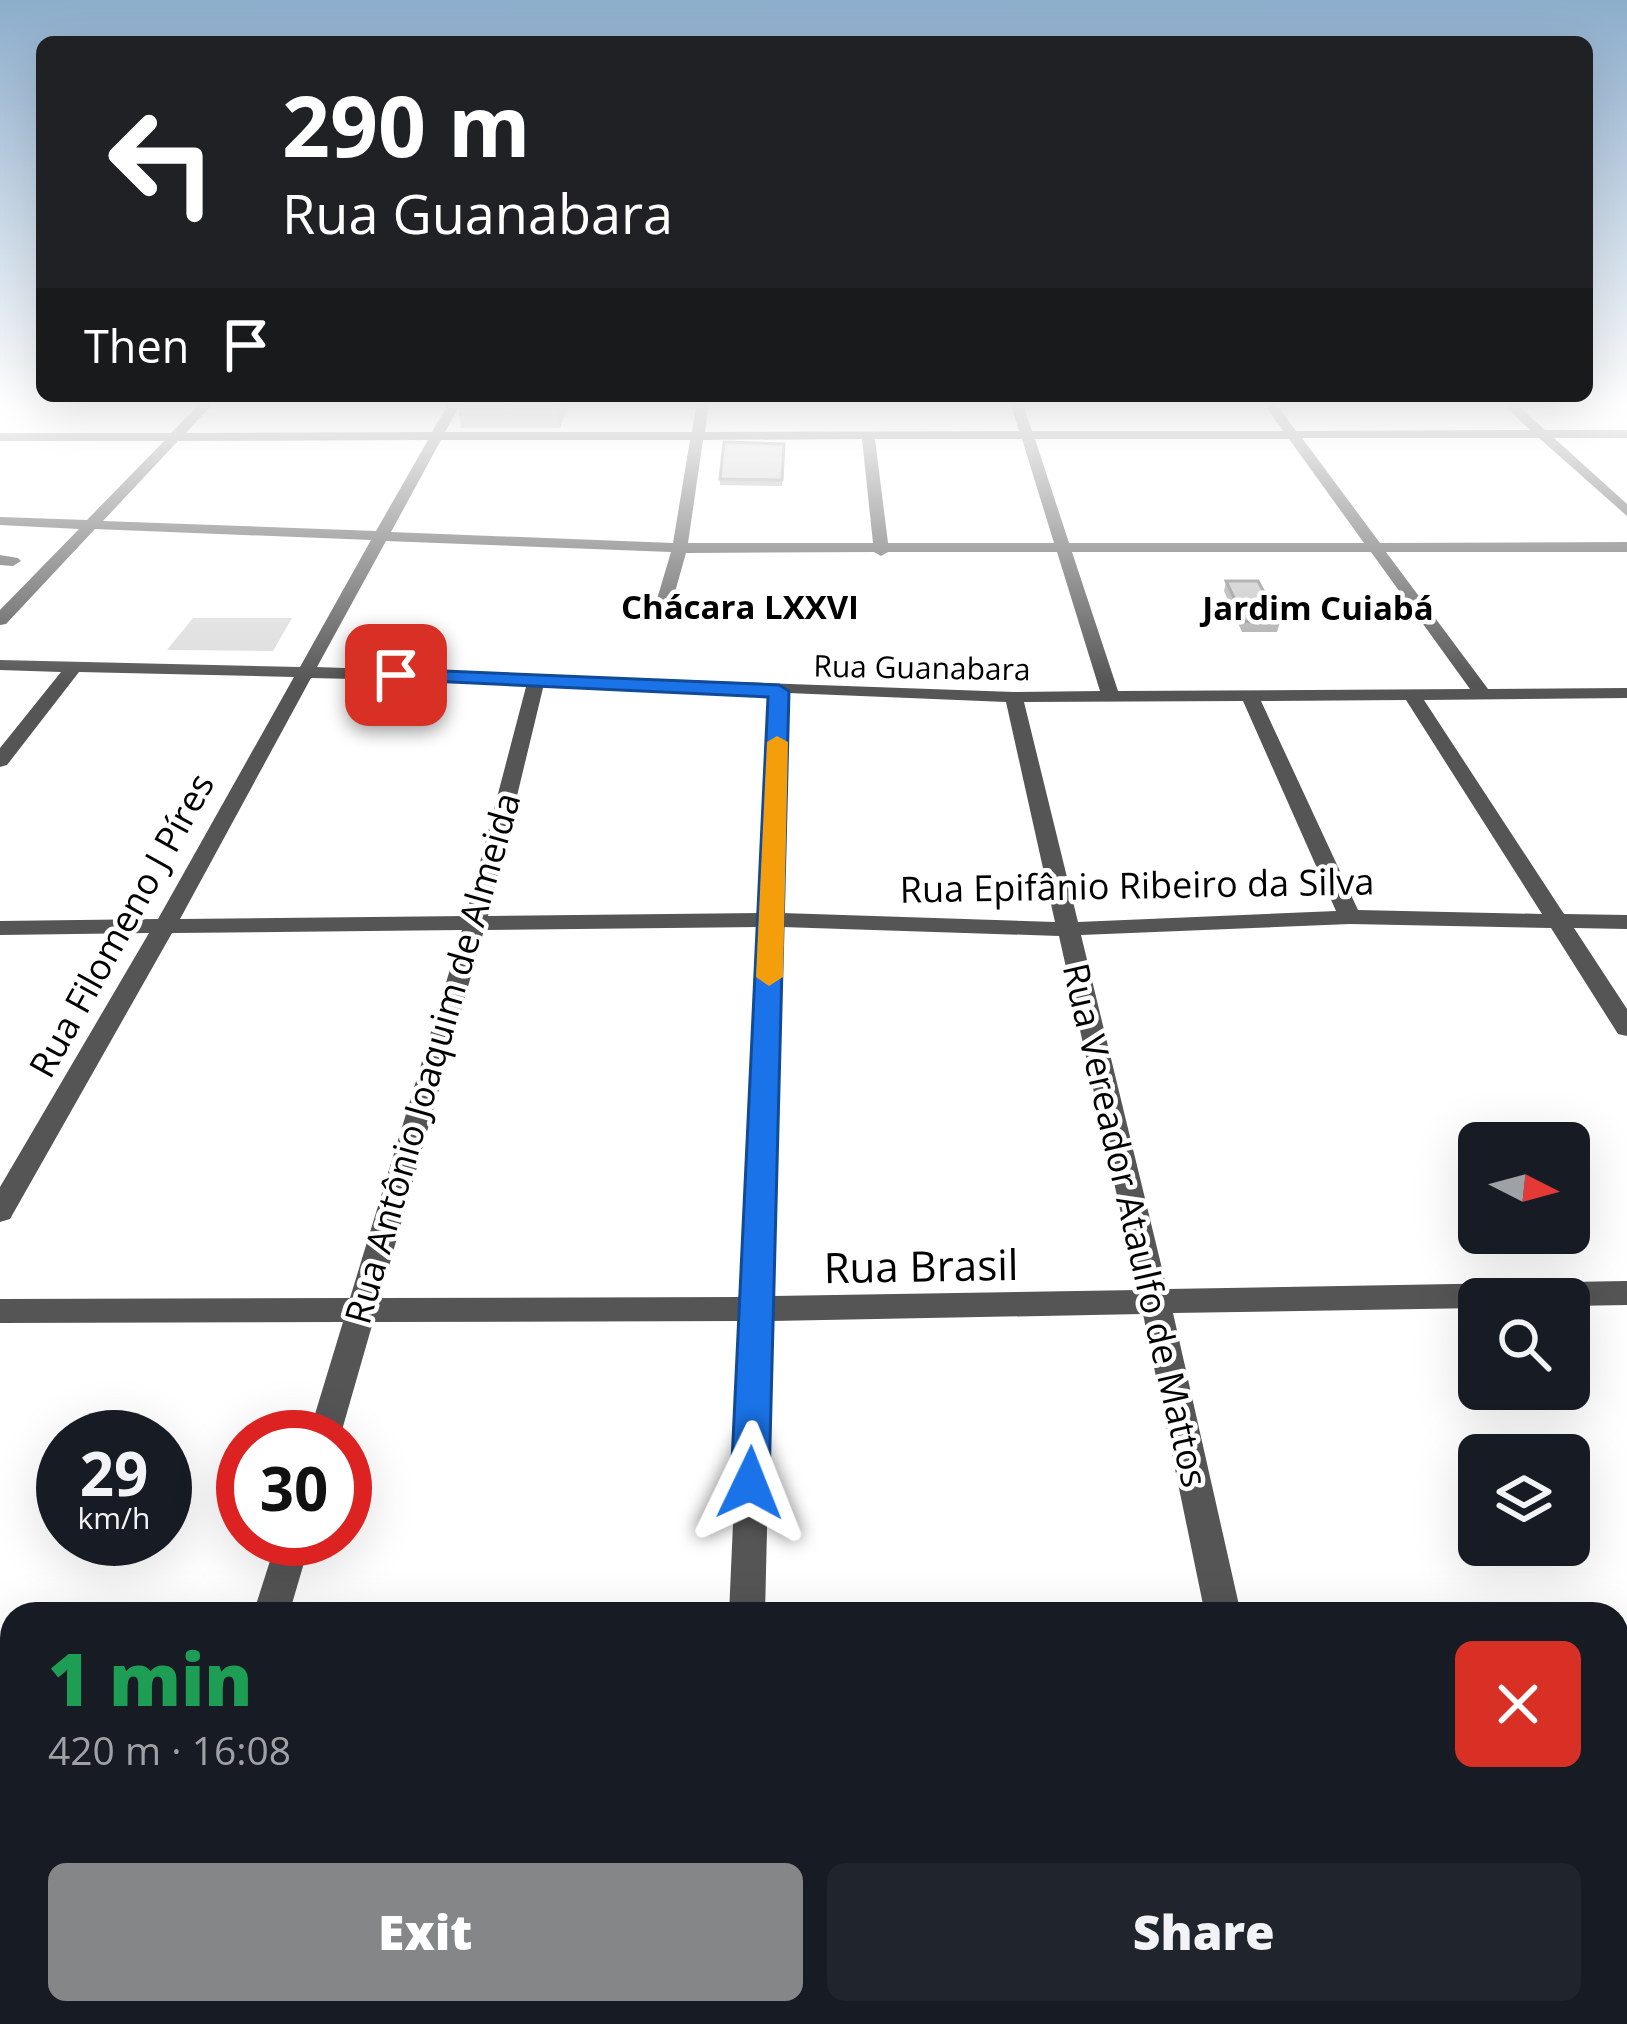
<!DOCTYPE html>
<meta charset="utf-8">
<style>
body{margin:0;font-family:"Open Sans",sans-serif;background:#20242c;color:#f1f3f6;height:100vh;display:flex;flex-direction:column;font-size:45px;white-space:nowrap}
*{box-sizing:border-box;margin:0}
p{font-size:39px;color:#9ea1a6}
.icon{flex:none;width:66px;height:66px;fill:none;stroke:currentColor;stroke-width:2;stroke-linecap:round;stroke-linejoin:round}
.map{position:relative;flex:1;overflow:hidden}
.panel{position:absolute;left:0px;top:1602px;width:1629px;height:423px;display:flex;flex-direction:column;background:#171b24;border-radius:36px 36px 0 0;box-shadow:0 12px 48px #0002}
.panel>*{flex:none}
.banner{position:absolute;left:36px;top:36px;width:1557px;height:366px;border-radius:18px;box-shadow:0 12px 48px #0002;background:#202124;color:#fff;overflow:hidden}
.needle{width:78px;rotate:96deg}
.controls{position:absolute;left:1458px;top:1122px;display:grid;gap:24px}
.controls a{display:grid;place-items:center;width:132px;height:132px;border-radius:18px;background:#171b24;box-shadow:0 12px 48px #0002;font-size:60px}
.speed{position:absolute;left:36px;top:1410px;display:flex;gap:24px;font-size:60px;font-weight:700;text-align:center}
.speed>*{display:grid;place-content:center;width:156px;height:156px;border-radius:50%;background:#171b24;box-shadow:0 12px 48px #0002;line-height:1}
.speed small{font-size:30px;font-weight:400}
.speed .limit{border:18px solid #d22;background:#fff;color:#111}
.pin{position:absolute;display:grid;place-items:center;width:102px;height:102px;color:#fff;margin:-51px;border-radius:24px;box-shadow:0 6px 18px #0006}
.me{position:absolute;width:132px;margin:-66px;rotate:2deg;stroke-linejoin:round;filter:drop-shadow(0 0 9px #0008)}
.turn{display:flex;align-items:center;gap:42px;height:252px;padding:0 48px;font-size:54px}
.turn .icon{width:156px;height:156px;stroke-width:2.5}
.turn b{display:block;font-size:84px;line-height:102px}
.then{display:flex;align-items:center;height:114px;padding:0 48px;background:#0003;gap:24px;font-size:45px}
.round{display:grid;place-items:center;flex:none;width:126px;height:126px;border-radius:18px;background:#20242c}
.summary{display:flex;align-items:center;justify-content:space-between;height:204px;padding:0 48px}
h1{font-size:72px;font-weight:800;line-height:90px;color:#1e9e55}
.primary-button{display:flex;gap:24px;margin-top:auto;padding:24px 48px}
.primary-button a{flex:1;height:138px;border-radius:18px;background:#858687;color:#fff;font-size:48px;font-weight:800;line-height:138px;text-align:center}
.primary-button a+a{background:#20242c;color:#f1f3f6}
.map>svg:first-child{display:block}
.green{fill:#dcdcdc}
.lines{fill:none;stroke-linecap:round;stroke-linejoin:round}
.minor{fill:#555;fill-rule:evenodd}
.wall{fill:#a9a9a9}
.shaded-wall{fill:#898989}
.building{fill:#c4c4c4;stroke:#898989;stroke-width:3}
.route{fill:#1a73e8;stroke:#114b97;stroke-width:3}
.slow{fill:#f59e0b}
.labels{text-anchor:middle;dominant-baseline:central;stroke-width:9;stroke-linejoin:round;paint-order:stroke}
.far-street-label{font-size:30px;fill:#000;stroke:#fff}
.far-neighbourhood-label{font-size:33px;font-weight:bold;fill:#000;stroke:#fff}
.street-label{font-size:36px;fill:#000;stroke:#fff}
.near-street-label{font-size:42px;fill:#000;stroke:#fff}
</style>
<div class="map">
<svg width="1627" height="2024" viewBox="0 0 1627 2024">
<rect width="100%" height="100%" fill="#fff"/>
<g class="green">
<polygon points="193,618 292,618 273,651 167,650"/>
<polygon points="1627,2006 1627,2024 1470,2024 1466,2013 1617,2013"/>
</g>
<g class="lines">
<g class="minor">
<path d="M202 401H215L186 433 432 432 450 401H462L445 432H692L697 401H709L705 432 1019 431 1010 401H1022L1032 431H1283L1262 401H1274L1296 431 1530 430 1500 401H1513L1545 430H1627V438H1554L1627 504V516L1539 438H1302L1380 543 1627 542V552H1386L1488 689 1627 688V698L1424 700 1564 914 1627 915V929L1574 928 1627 1009V1036L1618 1034 1551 928 1350 924 1081 935 1167 1289 1627 1281V1305L1569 1306V1299H1479V1308L1173 1313 1241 1614H1205L1143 1314 772 1321 765 1614H729L742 1321 373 1322 340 1437H308L343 1322 0 1323V1299L350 1298 462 930 172 933 10 1219 0 1222V1187L149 933 0 935V921L158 919 294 677 79 672 7 765 0 767V748L61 672 0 670V660L300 667 371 540 95 529 6 624 0 625V610L79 529 0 525V517L87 520 164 441H0V433H171ZM862 439 873 543H688L703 440ZM875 439H1022L1054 543H888ZM1035 439H1289L1364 543H1069ZM428 440 376 531 103 521 178 441ZM441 440H690L673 543 391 532ZM386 541 671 552 657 599 665 604 673 599 686 553 874 552 881 556 888 552H1057L1100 691 1014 692 317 667ZM1072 552H1371L1470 689 1118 691ZM311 678 527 683 466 916 180 919ZM544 684 770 693 760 913 488 916ZM788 693 1006 702 1055 922 782 913ZM1406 700 1542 914 1358 910 1261 701ZM1243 701 1336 911 1078 922 1024 702ZM760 927 743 1297 380 1298 484 930ZM782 927 1059 936 1138 1290 773 1296Z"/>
<polygon points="0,555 18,558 21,561 13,566 0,565"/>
<polygon points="277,1539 311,1539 289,1614 253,1614"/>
<polygon points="1617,1971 1627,1971 1627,2013 1616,2013"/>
<polygon points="62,2013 599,2013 604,2024 57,2024"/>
<polygon points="715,2013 954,2013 949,2024 715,2024"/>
<polygon points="1287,2013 1331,2013 1334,2024 1290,2024"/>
</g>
</g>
<g class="wall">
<polygon points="461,401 570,401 560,428 461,428 458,406"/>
<polygon points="784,444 782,486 720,485 720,479"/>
<polygon points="1226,581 1280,622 1277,632 1242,632 1224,591"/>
</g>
<polygon class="shaded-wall" points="560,401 570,401 560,428 557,406"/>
<g class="building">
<polygon points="461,401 560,401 557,406 458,406"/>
<polygon points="724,442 784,444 782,480 720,479"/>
<polygon points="1226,581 1258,581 1280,622 1245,621"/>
</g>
<linearGradient id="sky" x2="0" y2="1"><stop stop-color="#8cadcc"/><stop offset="0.59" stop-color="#fff"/><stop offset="1" stop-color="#fff" stop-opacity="0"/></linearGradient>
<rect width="1627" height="684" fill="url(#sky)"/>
<polygon class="route" points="396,669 779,685 789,691 769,1483 763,1495 750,1500 737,1495 731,1483 768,697 389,679 389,671"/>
<polygon class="slow" points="777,736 788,742 783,977 769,986 756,977 767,742"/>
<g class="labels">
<g class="far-street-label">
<text transform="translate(922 667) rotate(1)">Rua Guanabara</text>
</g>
<g class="far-neighbourhood-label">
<text x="740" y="606">Chácara LXXVI</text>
<text x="1318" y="607">Jardim Cuiabá</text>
</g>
<g class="street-label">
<text transform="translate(1137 885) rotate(-1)">Rua Epifânio Ribeiro da Silva</text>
<text transform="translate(121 925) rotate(-61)">Rua Filomeno J Píres</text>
<text transform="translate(432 1058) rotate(-74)">Rua Antônio Joaquim de Almeida</text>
<text transform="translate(1136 1225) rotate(77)">Rua Vereador Ataulfo de Mattos</text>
</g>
<g class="near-street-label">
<text transform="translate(921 1265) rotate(-1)">Rua Brasil</text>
</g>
</g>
</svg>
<div class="controls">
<a><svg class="needle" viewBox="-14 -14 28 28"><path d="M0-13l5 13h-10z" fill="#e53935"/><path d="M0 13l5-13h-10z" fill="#9ea1a6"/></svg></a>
<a><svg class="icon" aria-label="search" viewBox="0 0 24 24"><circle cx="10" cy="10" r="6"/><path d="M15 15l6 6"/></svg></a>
<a><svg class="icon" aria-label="layers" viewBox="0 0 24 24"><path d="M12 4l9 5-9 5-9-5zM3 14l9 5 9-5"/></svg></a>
</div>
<div class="speed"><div>29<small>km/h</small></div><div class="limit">30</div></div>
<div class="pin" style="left:396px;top:675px;background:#d93025"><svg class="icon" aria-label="arrive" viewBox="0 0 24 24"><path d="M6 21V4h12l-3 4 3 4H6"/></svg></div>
<svg class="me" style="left:750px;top:1483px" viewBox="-20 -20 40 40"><path d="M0-17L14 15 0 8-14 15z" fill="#1a73e8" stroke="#fff" stroke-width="4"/></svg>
<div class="banner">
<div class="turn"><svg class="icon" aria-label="left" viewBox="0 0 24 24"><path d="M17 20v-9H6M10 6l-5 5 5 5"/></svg><div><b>290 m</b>Rua Guanabara</div></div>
<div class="then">Then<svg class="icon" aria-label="arrive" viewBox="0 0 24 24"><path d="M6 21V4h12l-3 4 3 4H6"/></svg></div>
</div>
<section class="panel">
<div class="summary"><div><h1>1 min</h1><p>420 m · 16:08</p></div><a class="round" style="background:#d93025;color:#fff"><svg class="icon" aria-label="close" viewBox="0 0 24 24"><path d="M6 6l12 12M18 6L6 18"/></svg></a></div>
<div class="primary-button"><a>Exit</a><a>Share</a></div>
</section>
</div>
